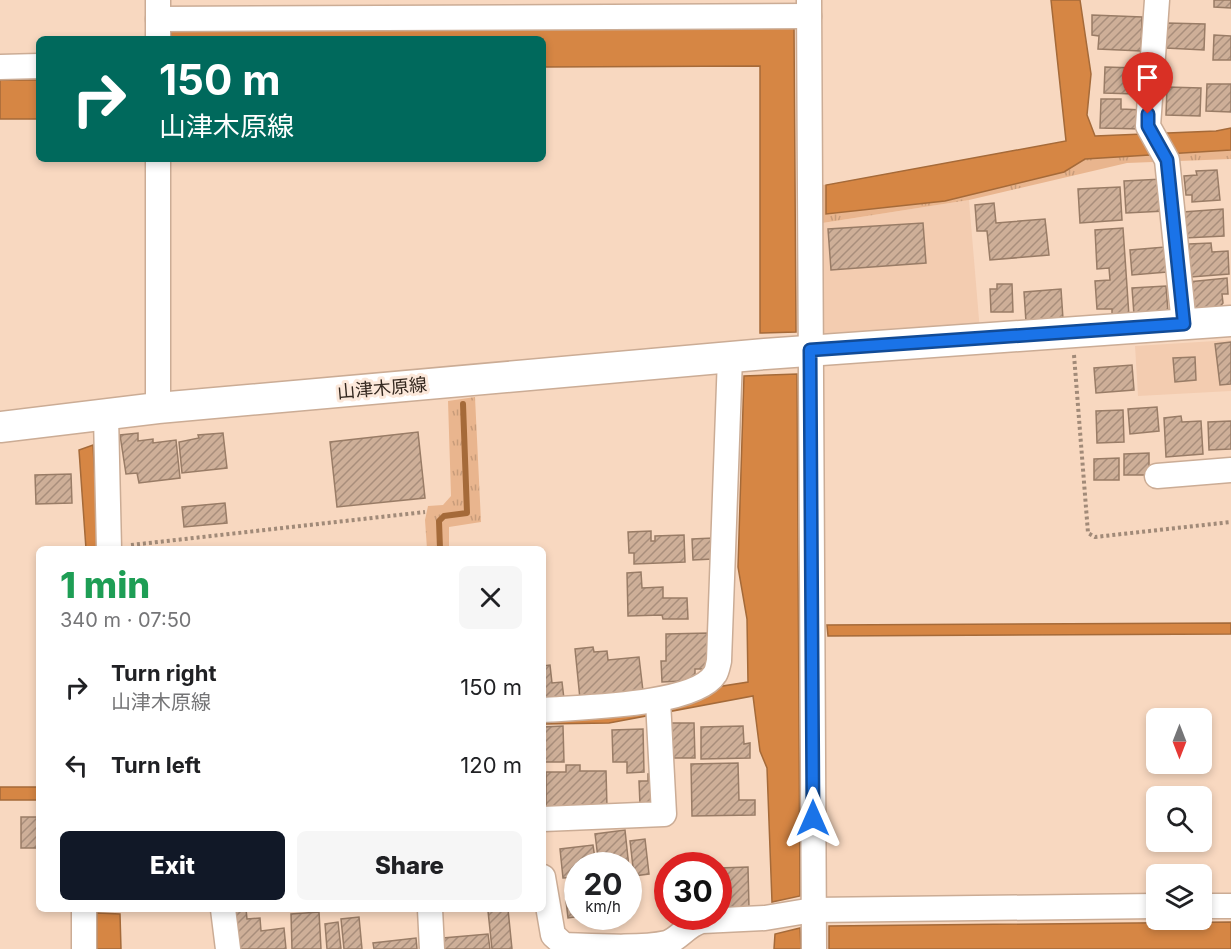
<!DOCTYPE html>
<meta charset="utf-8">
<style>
body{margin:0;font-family:Inter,"Noto Sans JP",sans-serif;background:#f6f6f6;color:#202124;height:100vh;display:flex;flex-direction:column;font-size:22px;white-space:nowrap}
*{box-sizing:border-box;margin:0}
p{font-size:20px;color:#757577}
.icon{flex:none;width:33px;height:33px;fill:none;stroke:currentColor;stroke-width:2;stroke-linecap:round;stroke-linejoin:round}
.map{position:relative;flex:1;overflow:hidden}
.details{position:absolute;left:36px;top:546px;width:510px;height:366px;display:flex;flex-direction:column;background:#fff;border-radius:9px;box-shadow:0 3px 9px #0003}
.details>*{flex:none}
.guide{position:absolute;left:36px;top:36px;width:510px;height:126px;border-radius:9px;box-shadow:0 3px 9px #0003;background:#00695c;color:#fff;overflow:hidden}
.needle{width:39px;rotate:180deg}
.buttons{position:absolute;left:1146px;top:708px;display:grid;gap:12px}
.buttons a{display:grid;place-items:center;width:66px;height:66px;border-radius:9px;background:#fff;box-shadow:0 3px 9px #0003;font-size:30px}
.speed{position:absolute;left:564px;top:852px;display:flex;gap:12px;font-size:30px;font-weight:700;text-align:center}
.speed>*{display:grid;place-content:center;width:78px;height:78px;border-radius:50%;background:#fff;box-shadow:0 3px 9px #0003;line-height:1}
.speed small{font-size:15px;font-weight:400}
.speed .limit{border:9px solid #d22;background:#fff;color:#111}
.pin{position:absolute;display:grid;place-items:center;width:51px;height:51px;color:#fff;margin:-62px -26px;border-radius:50% 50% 50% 0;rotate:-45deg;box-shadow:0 0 6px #0007}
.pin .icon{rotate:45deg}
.me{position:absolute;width:66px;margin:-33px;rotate:0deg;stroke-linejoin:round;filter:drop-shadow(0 0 4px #0008)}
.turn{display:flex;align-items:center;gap:21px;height:126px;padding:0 24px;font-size:27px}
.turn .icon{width:78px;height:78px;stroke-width:2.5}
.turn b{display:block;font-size:42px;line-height:51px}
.round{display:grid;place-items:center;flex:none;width:63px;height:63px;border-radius:9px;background:#f6f6f6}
.summary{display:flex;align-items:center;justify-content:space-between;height:102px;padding:0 24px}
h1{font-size:36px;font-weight:800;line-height:45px;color:#1e9e55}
.primary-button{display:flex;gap:12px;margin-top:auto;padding:12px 24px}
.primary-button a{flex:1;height:69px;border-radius:9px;background:#111827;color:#fff;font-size:24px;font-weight:800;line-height:69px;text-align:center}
.primary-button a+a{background:#f6f6f6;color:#202124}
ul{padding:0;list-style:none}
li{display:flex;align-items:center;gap:18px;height:78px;padding:0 24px}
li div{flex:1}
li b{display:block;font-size:22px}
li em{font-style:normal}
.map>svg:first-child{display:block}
.built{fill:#f3ccb0}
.grass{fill:url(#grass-tufts)}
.water{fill:#d68644;stroke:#a56a39;stroke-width:1.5}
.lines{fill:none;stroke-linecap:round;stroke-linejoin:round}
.stream{stroke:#a56a39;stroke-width:6}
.building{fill:url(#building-hatch);stroke:#997c66;stroke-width:1.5}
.minor-casing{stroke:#cbac95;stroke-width:27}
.tertiary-casing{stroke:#cbac95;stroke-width:33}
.path{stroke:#a18a78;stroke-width:4;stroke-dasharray:3 3;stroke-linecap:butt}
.minor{stroke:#fff;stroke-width:24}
.tertiary{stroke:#fff;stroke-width:30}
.route-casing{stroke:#114b97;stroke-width:15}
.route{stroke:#1a73e8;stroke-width:10}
.labels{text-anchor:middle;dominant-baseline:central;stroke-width:6;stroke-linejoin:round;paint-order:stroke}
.street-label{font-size:18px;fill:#33271e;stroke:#fce8da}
</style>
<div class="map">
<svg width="1231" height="949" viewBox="0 0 1231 949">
<defs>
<pattern id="grass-tufts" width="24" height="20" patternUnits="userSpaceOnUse" patternTransform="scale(1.5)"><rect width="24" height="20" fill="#e9b58e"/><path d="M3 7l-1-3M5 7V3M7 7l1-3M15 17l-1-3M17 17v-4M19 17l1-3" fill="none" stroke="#c89c7a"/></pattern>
<pattern id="building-hatch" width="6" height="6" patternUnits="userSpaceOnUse" patternTransform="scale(1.5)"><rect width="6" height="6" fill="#ceaf98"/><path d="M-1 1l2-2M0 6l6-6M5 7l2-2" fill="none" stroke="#a88e7b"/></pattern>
</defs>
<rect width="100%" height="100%" fill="#f8d8c0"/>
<g class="built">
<polygon points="969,200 980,331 816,337 816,224"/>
<polygon points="1231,340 1231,391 1138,396 1135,346"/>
</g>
<g class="grass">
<polygon points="1231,150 1231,159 1127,163 969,200 816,224 817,184 826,185 826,214 945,201 1064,172 1084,159"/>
<polygon points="475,397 481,522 449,527 449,549 427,549 425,520 428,506 443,505 451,496 448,401"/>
</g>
<g class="water">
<polygon points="1051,0 1080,0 1091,74 1087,115 1095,136 1216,131 1231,128 1231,150 1085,159 1064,172 945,201 826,214 826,185 1066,141"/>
<polygon points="794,27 796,332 760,333 760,66 543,67 543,39 171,39 171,31"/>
<rect x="0" y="80" width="39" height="39"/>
<polygon points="797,374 800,896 772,902 767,768 760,751 753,696 609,723 543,724 543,714 748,682 747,619 738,567 744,376"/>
<polygon points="93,445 99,549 86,549 79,450"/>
<polygon points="1231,623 1231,634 828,636 827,625"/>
<rect x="0" y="787" width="39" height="13"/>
<polygon points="97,913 120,914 121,949 97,949"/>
<polygon points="1231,922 1231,949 829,949 829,926"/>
<polygon points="800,928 801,949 774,949 775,934"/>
</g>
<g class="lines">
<polyline class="stream" points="440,549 439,521 444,516 467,513 463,404"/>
</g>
<g class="building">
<polygon points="1214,0 1231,0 1231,8 1214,7"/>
<polygon points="1092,15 1142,17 1141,51 1098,49 1099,36 1092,35"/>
<polygon points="1167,23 1205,24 1204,50 1166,48"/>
<polygon points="1214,35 1231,36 1231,60 1213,60"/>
<polygon points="1105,67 1137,68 1136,94 1104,93"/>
<polygon points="1207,84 1231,84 1231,112 1206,111"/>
<polygon points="1167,87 1201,88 1200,116 1166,115"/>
<polygon points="1101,99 1121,99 1121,109 1142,110 1141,129 1100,128"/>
<polygon points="1217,170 1220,200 1192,202 1192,195 1186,195 1184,176 1197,175 1196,171"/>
<polygon points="1163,179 1165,211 1126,213 1124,181"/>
<polygon points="1120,187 1122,220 1080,223 1078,189"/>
<polygon points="994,203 996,223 1045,219 1049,255 990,260 987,231 977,231 975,205"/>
<polygon points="1223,209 1224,236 1185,238 1183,212"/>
<polygon points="923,223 926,263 831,270 828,229"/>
<polygon points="1123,228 1129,316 1112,317 1112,309 1097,309 1095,281 1110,280 1109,268 1097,269 1095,230"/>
<polygon points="1211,243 1212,252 1228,251 1229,274 1191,277 1189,244"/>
<polygon points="1165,247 1167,272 1132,275 1130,250"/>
<polygon points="1227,278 1228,294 1222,294 1223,303 1216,311 1190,313 1188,282"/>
<polygon points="997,284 1012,284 1013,312 991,312 990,289 997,289"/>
<polygon points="1166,286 1168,312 1134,315 1132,288"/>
<polygon points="1061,289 1063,319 1026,322 1024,292"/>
<polygon points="1231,342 1231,384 1220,385 1215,344"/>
<polygon points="1195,357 1196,380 1175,382 1173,358"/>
<polygon points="1132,365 1134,390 1096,393 1094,368"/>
<polygon points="1157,407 1159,431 1130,434 1128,409"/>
<polygon points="1123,410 1124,442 1097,443 1096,411"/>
<polygon points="1181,416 1182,422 1201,421 1203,454 1166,457 1164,418"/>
<polygon points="1231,421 1231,449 1209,450 1208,422"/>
<polygon points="418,432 425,498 337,507 330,442"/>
<polygon points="138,433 138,441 153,439 153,443 176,440 180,478 139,483 137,473 126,474 120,435"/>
<polygon points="223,433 227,468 182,473 179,442 199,438 198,435"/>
<polygon points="1149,453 1149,475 1124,475 1124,454"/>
<polygon points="1119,458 1119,480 1094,480 1094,459"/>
<polygon points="71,474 72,503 36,504 35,475"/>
<polygon points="225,503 227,523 184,527 182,507"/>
<polygon points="651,531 651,541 655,541 655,536 684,535 685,562 634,564 634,553 629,553 628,532"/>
<polygon points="713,538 713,559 693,560 692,539"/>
<polygon points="641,572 642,588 663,587 663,598 687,598 688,619 663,619 662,615 628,616 627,573"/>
<polygon points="709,633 710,669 695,669 695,676 682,681 662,682 661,661 666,661 666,634"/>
<polygon points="593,647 594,652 607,651 608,660 639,657 643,691 580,699 575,649"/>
<polygon points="550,665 552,683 562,682 564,699 543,701 543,666"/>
<polygon points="667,723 694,723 695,758 668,758"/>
<polygon points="563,726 564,762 543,762 543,727"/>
<polygon points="743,726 744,744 750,743 750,758 701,759 701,727"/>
<polygon points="643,729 644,772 627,773 627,762 613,762 612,730"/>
<polygon points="738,763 739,800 755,800 755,815 692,816 691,764"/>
<polygon points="566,765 580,765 580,771 606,771 607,807 546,809 546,772 566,772"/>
<polygon points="658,773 658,804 640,805 639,781 648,781 648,774"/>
<rect x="21" y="817" width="18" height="31"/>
<polygon points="625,830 630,877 628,877 628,866 599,866 595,834"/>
<polygon points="645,839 649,874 634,876 630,841"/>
<polygon points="593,845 596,866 578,866 578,877 563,878 560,849"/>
<polygon points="748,867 749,908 720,909 718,868"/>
<polygon points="578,890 578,916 582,916 568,918 565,892"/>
<polygon points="231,909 246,909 247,919 260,918 261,931 284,928 286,949 236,949"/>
<polygon points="508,909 512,949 492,949 488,911"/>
<polygon points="319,912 321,949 292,949 291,914"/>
<polygon points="359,917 362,949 344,949 341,919"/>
<polygon points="338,922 341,949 327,949 325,924"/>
<polygon points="488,934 490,949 444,949 443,938"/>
<polygon points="416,938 417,949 374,949 373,943"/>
</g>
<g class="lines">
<g class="minor-casing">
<g id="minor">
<polyline points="158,0 158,39"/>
<polyline points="809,0 814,949"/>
<polyline points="1157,0 1148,126 1167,160 1184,324"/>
<polyline points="158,19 809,16"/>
<polyline points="0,67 39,66"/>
<polyline points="158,408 158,159"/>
<polyline points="106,416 109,549"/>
<polyline points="1157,476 1231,470"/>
<path d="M543 710C579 707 695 706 715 674 717 671 718 665 719 661L730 357"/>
<polyline points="543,819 664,814 658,701"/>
<path d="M543 877 553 935 564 945C594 946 639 949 667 943 680 938 687 925 702 921L765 918 813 910 1156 906"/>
<polyline points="1202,906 1231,906"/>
<polyline points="84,909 84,949"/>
<polyline points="223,909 228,949"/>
<polyline points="430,909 432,949"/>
</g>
</g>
<g class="tertiary-casing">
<polyline id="tertiary" points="0,427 158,408 765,354 1231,321"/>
</g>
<g class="path">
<polyline points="1074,355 1088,533 1095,537 1231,522"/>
<polyline points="131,545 425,512"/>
</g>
<use href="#minor" class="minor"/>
<use href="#tertiary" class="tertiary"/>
</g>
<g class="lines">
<g class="route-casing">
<polyline id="route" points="813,818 810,350 1184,324 1167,160 1148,126 1148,114"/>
</g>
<use href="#route" class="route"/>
</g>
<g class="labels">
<g class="street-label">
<text transform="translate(382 388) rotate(-5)">山津木原線</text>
</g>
</g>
</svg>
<div class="buttons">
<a><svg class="needle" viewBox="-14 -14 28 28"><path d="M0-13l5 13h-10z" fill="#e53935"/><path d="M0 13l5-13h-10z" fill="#757577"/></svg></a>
<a><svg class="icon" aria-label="search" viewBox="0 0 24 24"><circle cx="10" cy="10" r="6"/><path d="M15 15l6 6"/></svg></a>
<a><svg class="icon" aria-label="layers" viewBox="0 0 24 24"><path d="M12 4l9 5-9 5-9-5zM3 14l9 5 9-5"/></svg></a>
</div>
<div class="speed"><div>20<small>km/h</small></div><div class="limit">30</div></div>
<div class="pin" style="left:1148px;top:114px;background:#d93025"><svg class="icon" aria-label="arrive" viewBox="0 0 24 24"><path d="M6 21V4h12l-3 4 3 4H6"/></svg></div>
<svg class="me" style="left:813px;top:818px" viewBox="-20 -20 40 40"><path d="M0-17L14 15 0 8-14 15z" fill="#1a73e8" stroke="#fff" stroke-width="4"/></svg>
<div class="guide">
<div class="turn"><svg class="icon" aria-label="right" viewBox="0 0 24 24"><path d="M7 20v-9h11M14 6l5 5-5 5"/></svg><div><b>150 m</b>山津木原線</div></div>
</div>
<section class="details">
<div class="summary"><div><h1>1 min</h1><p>340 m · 07:50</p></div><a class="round"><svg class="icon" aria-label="close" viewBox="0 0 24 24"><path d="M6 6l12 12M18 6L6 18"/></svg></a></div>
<ul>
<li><svg class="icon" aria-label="right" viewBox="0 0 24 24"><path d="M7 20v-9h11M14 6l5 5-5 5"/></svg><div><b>Turn right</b><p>山津木原線</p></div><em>150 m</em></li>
<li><svg class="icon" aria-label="left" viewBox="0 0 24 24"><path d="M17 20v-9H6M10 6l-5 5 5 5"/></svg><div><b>Turn left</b></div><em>120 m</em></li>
</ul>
<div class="primary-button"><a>Exit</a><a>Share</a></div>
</section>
</div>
